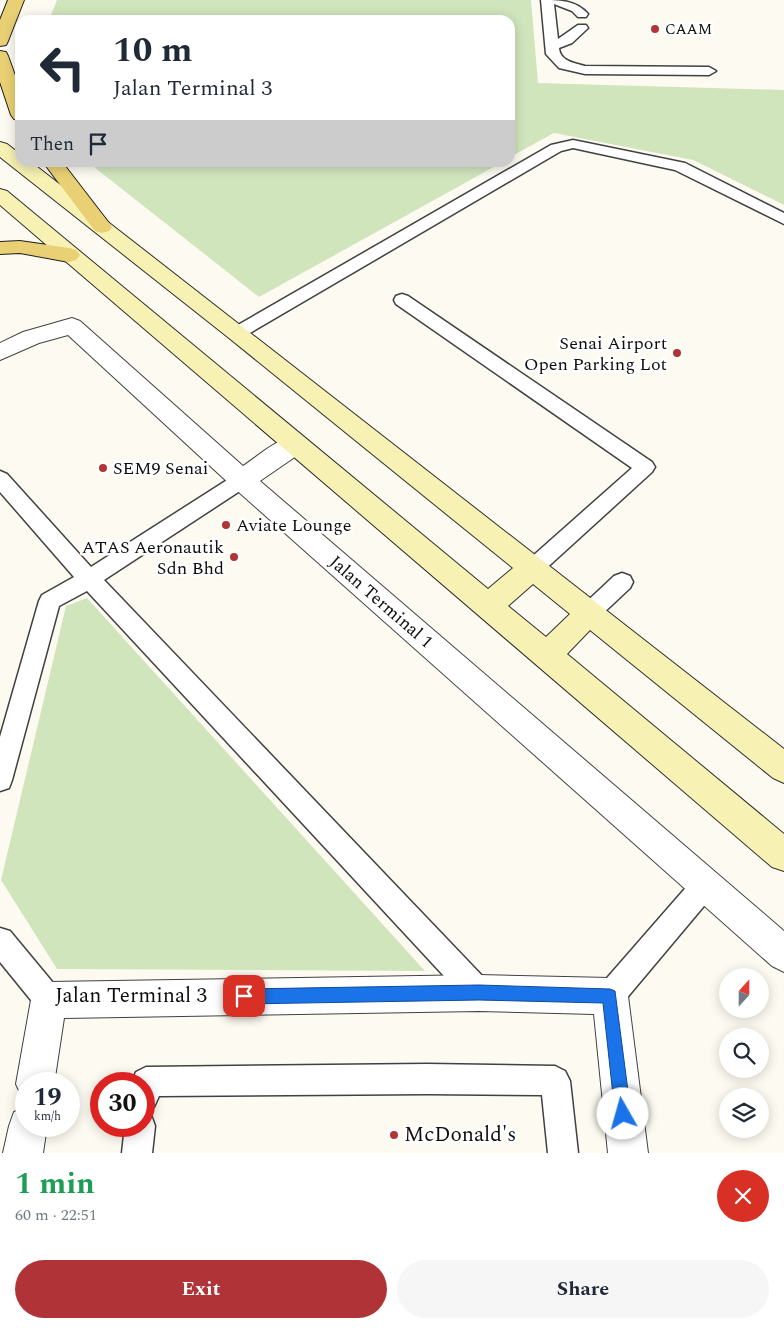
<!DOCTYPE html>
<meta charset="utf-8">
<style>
body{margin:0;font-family:Spectral,serif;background:#f6f6f7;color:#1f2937;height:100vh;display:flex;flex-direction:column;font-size:19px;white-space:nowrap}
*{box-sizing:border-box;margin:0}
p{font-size:16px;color:#747a83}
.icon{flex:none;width:28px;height:28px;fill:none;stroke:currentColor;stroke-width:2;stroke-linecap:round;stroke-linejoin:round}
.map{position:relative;height:1153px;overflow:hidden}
.sheet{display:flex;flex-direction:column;background:#fff;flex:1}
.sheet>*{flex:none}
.guide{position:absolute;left:15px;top:15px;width:500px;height:152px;border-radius:15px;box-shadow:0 2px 12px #0003;background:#fff;color:#1f2937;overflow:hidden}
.needle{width:32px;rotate:21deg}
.fabs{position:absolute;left:719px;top:968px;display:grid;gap:10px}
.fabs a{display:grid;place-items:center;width:50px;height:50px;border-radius:50%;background:#fff;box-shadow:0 2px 12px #0003;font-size:25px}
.speed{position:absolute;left:15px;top:1072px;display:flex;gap:10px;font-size:25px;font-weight:700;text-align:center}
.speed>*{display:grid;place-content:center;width:65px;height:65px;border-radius:50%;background:#fff;box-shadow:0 2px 12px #0003;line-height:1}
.speed small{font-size:12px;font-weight:400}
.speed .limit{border:8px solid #d22;background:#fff;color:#111}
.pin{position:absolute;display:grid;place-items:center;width:42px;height:42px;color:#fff;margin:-21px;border-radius:10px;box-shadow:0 2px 8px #0006}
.me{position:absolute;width:55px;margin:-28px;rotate:353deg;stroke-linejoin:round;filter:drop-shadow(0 0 4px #0008)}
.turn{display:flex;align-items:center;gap:18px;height:105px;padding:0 15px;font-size:22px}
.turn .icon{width:65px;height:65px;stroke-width:2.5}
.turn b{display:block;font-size:35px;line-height:42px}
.then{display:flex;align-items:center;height:48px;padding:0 15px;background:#0003;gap:10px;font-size:19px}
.round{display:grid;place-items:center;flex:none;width:52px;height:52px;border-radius:26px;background:#f6f6f7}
.head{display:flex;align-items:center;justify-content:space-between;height:85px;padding:0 15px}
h1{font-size:30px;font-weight:700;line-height:38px;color:#1e9e55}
.button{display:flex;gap:10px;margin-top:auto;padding:10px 15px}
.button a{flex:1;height:58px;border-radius:30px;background:#b03437;color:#fff;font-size:20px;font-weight:700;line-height:58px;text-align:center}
.button a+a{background:#f6f6f7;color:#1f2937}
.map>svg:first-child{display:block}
.green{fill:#d1e5bd}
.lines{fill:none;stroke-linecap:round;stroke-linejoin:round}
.lane-casing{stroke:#414141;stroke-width:3}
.street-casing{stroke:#414141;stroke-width:2}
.secondary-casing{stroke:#303030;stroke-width:2}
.primary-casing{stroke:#1f1f1f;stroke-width:2}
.lane{fill:#fff;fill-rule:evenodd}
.street{fill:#fff;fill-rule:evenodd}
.secondary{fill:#f7f1b3;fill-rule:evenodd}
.primary{fill:#ead074;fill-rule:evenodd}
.route{fill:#1a73e8;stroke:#114b97}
.poi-dot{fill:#b03437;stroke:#fff;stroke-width:2}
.labels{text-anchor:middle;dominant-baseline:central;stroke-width:5;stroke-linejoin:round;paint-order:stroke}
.far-poi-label{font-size:15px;fill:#0e0e0e;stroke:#fff;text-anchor:start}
.poi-label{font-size:18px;fill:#0e0e0e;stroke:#fff;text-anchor:end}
.street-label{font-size:18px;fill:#0e0e0e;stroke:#fff}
.near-street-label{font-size:21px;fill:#0e0e0e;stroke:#fff}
.near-poi-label{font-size:21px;fill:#0e0e0e;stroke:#fff;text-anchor:start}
</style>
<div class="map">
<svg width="784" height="1153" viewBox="0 0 784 1153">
<rect width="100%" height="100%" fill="#fdfbf1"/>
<g class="green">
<polygon points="57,0 531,0 538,83 784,90 784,205 693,160 554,133 510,157 510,20 49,20"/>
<polygon points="89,163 501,163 259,297"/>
<polygon points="87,598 425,971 57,969 1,880 66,606"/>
</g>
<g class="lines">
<g class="lane-casing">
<g id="lane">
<path d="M541 0C559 0 576 0 588 14L586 17H578L572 11 554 4 558 39 578 25H586L588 28 572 43 559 48C560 61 574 63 585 66L709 67 716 71 709 75 585 74 559 68 546 54Z"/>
<polygon points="573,140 685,163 784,213 784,224 675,170 573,148 561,151 243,337 231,337 228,333 231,329 551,145"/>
<polygon points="402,294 408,296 652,462 655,467 652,472 540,574 533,577 526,574 522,568 526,562 632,468 396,304 394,300 396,296"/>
<polygon points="0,471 7,474 91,567 235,475 242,472 249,475 252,480 249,485 104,580 489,983 493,993 489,1003 479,1007 469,1003 87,591 59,606 12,780 9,788 0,791 0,737 39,601 42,595 74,577 0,492"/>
<polygon points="622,573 630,576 633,582 630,588 597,619 589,622 581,619 578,613 581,607 614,576"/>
<polygon points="705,872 714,876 718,885 714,894 620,1006 610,1010 600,1006 596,996 600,986 696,876"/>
<polygon points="0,928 10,931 59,990 63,1000 59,1010 49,1014 39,1010 0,962"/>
<polygon points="427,1064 555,1066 565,1071 570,1081 578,1153 548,1153 542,1095 427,1094 159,1096 154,1107 144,1112 144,1084 131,1084 136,1072 146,1067"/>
<polygon points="144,1113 151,1115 155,1126 152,1153 122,1153 125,1126 144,1126"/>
</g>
</g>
<g class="street-casing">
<g id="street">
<path d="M72 318 80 321 243 466C260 455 284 431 305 438L308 444 305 450 260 481 784 931V972L772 966 233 487 68 335 39 343 0 360V343L23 332Z"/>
<polygon points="479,975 610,978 623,983 628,996 648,1153 608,1153 594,1014 479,1011 64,1018 54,1084 26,1084 26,1099 22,1097 16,1084 31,1000 36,987 49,982"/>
<polygon points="26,1107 26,1126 47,1126 43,1153 3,1153 9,1126 14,1112"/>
</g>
</g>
<g class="secondary-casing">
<path id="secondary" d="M0 142 7 144 20 154V162H31L784 749V783L773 778 590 630 567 654 784 834V871L772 867 0 205V189L7 191 488 589 513 568 229 338 0 157ZM533 584 570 614 546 637 508 606Z"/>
</g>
<g class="primary-casing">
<g id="primary">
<polygon points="8,0 24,0 8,41 6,45 0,46 0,20"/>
<polygon points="0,51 6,52 8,56 20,89 20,120 14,119 11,115 0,82"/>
<polygon points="43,162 62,162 109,223 112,227 109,231 102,233 95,231"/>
<polygon points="20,241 69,248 76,250 80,255 76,260 69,262 20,253 0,254 0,242"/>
</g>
</g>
<use href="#lane" class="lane"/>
<use href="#street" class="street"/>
<use href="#secondary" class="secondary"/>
<use href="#primary" class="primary"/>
</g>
<polygon class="route" points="479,985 610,989 615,991 631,1114 629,1119 623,1122 618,1119 615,1114 603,1003 479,1000 244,1004 239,1002 237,996 239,991 244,989"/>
<g class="poi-dot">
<circle cx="655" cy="29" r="5"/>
<circle cx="677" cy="353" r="5"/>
<circle cx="103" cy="468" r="5"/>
<circle cx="226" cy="525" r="5"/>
<circle cx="234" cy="557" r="5"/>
<circle cx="394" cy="1135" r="5"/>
</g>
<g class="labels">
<g class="far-poi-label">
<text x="665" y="29">CAAM</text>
</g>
<g class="poi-label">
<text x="667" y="343">Senai Airport<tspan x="667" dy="21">Open Parking Lot</tspan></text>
<text x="113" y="468" text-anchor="start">SEM9 Senai</text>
<text x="236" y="525" text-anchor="start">Aviate Lounge</text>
<text x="224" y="547">ATAS Aeronautik<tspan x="224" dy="21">Sdn Bhd</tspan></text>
</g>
<g class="street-label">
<text transform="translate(381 602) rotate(41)">Jalan Terminal 1</text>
</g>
<g class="near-street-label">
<text x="131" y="996">Jalan Terminal 3</text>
</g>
<g class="near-poi-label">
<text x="404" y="1135">McDonald's</text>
</g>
</g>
</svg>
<div class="fabs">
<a><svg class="needle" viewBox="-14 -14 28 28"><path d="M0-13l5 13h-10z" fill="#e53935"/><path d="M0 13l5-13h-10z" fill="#747a83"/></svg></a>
<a><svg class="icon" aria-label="search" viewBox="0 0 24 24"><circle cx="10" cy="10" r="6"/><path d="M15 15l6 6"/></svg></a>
<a><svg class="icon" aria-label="layers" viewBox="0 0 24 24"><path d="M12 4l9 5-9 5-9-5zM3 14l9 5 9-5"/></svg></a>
</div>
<div class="speed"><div>19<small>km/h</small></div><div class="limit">30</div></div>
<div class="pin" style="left:244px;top:996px;background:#d93025"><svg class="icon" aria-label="arrive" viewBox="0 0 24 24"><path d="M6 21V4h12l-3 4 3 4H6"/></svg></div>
<svg class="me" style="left:623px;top:1114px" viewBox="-20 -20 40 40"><circle r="19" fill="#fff"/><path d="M0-13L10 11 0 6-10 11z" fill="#1a73e8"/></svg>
<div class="guide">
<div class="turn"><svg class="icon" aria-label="left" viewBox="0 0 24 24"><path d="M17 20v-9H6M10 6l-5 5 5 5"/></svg><div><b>10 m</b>Jalan Terminal 3</div></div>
<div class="then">Then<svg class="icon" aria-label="arrive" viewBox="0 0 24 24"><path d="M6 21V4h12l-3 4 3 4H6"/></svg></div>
</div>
</div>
<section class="sheet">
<div class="head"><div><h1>1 min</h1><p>60 m · 22:51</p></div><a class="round" style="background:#d93025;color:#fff"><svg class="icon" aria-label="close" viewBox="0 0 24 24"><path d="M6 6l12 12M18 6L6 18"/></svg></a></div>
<div class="button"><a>Exit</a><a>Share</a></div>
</section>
